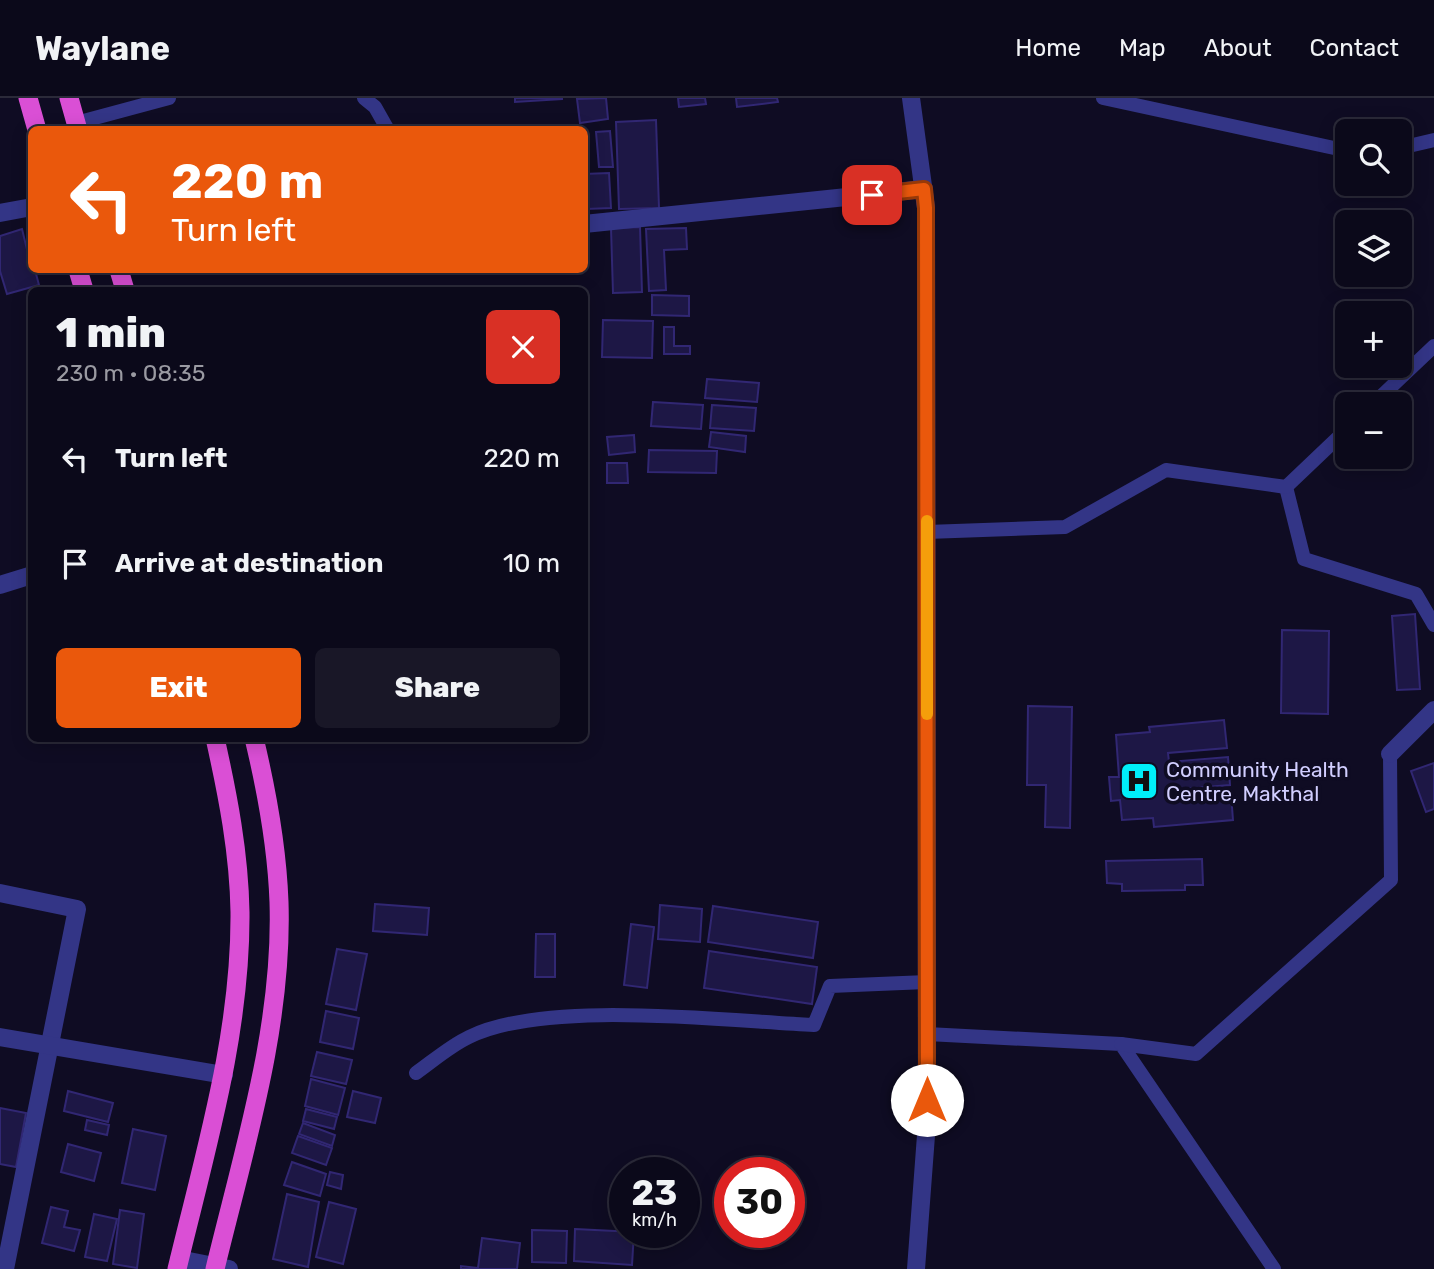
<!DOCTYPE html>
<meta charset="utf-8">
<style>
body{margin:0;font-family:Rubik,sans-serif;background:#191727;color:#f1f3f6;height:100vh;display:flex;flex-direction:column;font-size:26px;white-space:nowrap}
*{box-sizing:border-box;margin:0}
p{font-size:23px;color:#9a9aa2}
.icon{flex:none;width:38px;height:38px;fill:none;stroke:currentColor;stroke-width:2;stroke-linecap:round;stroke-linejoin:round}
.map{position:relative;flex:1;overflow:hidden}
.side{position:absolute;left:28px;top:189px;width:560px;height:455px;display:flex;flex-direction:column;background:#0b091a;border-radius:10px;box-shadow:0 4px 18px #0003,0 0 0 2px #2b2a39}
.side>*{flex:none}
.hud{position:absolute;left:28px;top:28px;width:560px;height:147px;border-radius:10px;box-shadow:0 4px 18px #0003,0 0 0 2px #2b2a39;background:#ea580c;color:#fff;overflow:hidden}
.buttons{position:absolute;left:1335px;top:21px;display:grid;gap:14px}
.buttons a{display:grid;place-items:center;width:77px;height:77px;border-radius:10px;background:#0b091a;box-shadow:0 4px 18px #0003,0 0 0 2px #2b2a39;font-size:35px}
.speed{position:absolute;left:609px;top:1059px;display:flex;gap:14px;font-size:35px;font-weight:700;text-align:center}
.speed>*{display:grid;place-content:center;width:91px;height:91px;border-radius:50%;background:#0b091a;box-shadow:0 4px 18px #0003,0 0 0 2px #2b2a39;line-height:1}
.speed small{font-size:18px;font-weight:400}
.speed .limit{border:10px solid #d22;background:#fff;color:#111}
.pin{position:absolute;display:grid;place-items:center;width:60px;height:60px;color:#fff;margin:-30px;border-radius:14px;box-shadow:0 4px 10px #0006}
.me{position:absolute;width:77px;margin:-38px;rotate:0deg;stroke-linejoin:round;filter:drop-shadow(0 0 5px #0008)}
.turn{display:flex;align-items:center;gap:24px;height:147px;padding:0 28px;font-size:32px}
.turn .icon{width:91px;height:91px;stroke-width:2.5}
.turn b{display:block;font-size:49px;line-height:60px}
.round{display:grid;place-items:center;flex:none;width:74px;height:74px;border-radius:10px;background:#191727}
.overview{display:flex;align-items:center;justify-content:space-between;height:119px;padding:0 28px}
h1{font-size:42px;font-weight:800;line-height:52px}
.button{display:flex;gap:14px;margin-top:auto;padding:14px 28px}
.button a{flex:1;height:80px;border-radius:10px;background:#ea580c;color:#fff;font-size:28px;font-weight:800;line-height:80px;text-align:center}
.button a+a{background:#191727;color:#f1f3f6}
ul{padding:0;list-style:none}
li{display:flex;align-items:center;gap:21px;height:105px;padding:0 28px}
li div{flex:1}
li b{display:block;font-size:26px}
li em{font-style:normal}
header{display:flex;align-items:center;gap:42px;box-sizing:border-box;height:98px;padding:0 35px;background:#0b091a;border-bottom:2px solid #2b2a39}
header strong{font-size:33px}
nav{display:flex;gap:38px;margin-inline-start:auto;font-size:24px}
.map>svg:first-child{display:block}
.building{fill:#1d1745;stroke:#312773;stroke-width:2}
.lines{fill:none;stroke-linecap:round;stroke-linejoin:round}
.service{stroke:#333586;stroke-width:14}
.minor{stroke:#333586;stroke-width:18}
.trunk{stroke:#da4fd5;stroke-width:19}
.route-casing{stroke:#983908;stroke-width:18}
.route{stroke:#ea580c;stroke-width:12}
.slow{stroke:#f59e0b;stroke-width:12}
.labels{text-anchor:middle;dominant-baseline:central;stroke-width:7;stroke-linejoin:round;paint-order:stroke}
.poi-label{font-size:21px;fill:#d1ceff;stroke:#0f0c23;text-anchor:start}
</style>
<header>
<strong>Waylane</strong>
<nav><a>Home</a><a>Map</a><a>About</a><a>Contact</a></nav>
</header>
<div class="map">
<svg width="1434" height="1171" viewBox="0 0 1434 1171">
<rect width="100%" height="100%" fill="#0f0c23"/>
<g class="building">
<polygon points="515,0 562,0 562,1 515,4"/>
<polygon points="606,0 608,21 580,25 577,1"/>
<polygon points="678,0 705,0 706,6 679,9"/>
<polygon points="736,0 777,0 778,4 737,9"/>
<polygon points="656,22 659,110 619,111 616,24"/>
<polygon points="610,33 613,69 599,69 596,34"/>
<polygon points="609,75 611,110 586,111 584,76"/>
<polygon points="640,129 642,194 613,195 611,130"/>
<polygon points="686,130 687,151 664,152 666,192 649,193 646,131"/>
<polygon points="22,131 32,172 35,172 39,187 7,196 0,173 0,138"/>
<polygon points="652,197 689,198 689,218 652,217"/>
<polygon points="603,222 653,223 652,260 602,259"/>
<polygon points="664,229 674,229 674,248 690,248 690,256 664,256"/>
<polygon points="707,281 759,285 757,304 705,300"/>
<polygon points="653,304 703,307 701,331 651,328"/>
<polygon points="712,307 756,310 754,333 710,330"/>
<polygon points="711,334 746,338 745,354 709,349"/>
<polygon points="634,337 635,354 609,357 607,339"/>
<polygon points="649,352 717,353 716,375 648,374"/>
<polygon points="607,365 627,365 628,385 607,385"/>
<polygon points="1415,516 1420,591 1397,592 1392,518"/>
<polygon points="1282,532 1329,533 1328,616 1281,615"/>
<polygon points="1028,608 1072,609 1070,730 1045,729 1046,687 1027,687"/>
<polygon points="1224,622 1227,650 1168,655 1169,664 1228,659 1230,687 1170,692 1170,701 1231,696 1233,722 1154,729 1153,720 1122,722 1120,702 1111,703 1109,679 1119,679 1116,637 1150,634 1149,629"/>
<polygon points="1434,665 1434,711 1426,714 1411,673"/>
<polygon points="1202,761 1203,787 1185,787 1185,792 1122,793 1122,786 1107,785 1106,763"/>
<polygon points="375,806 429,810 427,837 373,833"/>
<polygon points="660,807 702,811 700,844 658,841"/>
<polygon points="713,808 818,824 813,860 708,844"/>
<polygon points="631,826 654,829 647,890 624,887"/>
<polygon points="536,836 555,836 555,879 535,879"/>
<polygon points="337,851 367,856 356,912 326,906"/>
<polygon points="709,853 817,869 812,906 704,890"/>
<polygon points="326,913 359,920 353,951 320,944"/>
<polygon points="317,954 352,962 346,986 311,978"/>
<polygon points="311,981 345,990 338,1017 305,1008"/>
<polygon points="68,993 113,1005 108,1024 64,1013"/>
<polygon points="353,993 381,1000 375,1025 347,1019"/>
<polygon points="0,1010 26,1015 16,1069 0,1066"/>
<polygon points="306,1011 337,1019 334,1031 303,1023"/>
<polygon points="87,1022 109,1027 107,1037 85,1032"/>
<polygon points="303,1025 335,1037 332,1048 299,1036"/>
<polygon points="133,1031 166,1038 155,1092 122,1085"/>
<polygon points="298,1038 332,1050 326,1067 292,1055"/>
<polygon points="68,1046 101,1055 94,1083 61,1074"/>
<polygon points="292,1064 326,1076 320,1098 284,1087"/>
<polygon points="330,1074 343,1077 341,1091 327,1087"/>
<polygon points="287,1096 319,1104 308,1169 273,1161"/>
<polygon points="329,1104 356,1111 343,1166 316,1159"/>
<polygon points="51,1109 68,1113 64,1129 80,1132 74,1153 42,1145"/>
<polygon points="120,1112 144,1116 137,1170 113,1166"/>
<polygon points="94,1116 117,1121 107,1163 85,1159"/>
<polygon points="575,1131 634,1134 632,1167 574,1163"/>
<polygon points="532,1132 567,1133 566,1165 532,1164"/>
<polygon points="482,1140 520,1145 517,1171 461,1171 461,1168 478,1170"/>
</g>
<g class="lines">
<g class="service">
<polyline points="364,0 375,9 388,32"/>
<polyline points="1103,0 1348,53"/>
<polyline points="76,25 169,0"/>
<polyline points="1400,50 1434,42"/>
<polyline points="1373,306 1434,248"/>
<polyline points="1286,389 1304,461 1416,496 1434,527"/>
<polyline points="927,434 1065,429 1166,372 1286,389 1348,330"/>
<polyline points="927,936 1121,946 1274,1171"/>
<polyline points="1121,946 1196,956 1391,782 1390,656"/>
<path d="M416 975C433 963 450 948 469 939 545 901 726 923 814 927L830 888 927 884"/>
</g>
<g class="minor">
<polyline points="911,0 926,110 927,1024 916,1171"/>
<polyline points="0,115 32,109"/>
<polyline points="584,126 924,91"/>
<polyline points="0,487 32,477"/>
<polyline points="1390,656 1434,612"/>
<polyline points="0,795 77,811 5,1171"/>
<polyline points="0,939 224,977"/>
<polyline points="179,1161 229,1171"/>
</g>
<g class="trunk">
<polyline points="28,0 37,32"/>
<polyline points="69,0 78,32"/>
<polyline points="78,172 84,192"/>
<polyline points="119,172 125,192"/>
<path d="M177 1171C205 1054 241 936 240 814 239 755 228 698 215 640"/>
<path d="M215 1171C244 1051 283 928 279 804 277 749 267 694 254 640"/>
</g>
</g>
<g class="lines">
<g class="route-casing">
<polyline id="route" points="872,97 924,91 926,110 927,1002"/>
</g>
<use href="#route" class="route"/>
<polyline class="slow" points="927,423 927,616"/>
</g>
<defs>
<g id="hospital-square" transform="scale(2.0125)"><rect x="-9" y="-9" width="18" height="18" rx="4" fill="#00eff9" stroke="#0f0c23"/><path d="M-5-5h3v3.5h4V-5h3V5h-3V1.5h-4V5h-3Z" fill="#111"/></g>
</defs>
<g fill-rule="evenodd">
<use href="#hospital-square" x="1139" y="683"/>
</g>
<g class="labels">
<g class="poi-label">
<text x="1166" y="671">Community Health<tspan x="1166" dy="24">Centre, Makthal</tspan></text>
</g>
</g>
</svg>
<div class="buttons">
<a><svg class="icon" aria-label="search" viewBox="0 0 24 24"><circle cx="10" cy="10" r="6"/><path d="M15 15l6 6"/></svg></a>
<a><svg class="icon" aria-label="layers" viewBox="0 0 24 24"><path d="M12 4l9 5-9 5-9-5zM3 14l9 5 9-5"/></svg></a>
<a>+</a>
<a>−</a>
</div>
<div class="speed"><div>23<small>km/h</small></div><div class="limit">30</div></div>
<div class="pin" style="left:872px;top:97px;background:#d93025"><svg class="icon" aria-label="arrive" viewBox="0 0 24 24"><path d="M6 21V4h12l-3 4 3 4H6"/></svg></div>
<svg class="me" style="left:927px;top:1002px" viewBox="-20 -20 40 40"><circle r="19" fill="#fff"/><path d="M0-13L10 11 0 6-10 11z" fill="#ea580c"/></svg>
<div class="hud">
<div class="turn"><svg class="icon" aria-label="left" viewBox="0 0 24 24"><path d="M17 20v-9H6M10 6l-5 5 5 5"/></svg><div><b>220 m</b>Turn left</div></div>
</div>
<section class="side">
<div class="overview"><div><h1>1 min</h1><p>230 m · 08:35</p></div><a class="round" style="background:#d93025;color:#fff"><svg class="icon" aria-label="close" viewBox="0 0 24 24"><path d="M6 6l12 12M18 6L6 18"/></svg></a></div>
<ul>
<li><svg class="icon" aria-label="left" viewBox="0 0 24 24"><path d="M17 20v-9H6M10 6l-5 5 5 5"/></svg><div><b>Turn left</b></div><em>220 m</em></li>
<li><svg class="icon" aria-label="arrive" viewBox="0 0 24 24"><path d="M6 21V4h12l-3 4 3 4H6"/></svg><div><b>Arrive at destination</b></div><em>10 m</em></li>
</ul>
<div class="button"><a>Exit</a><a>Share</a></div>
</section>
</div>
